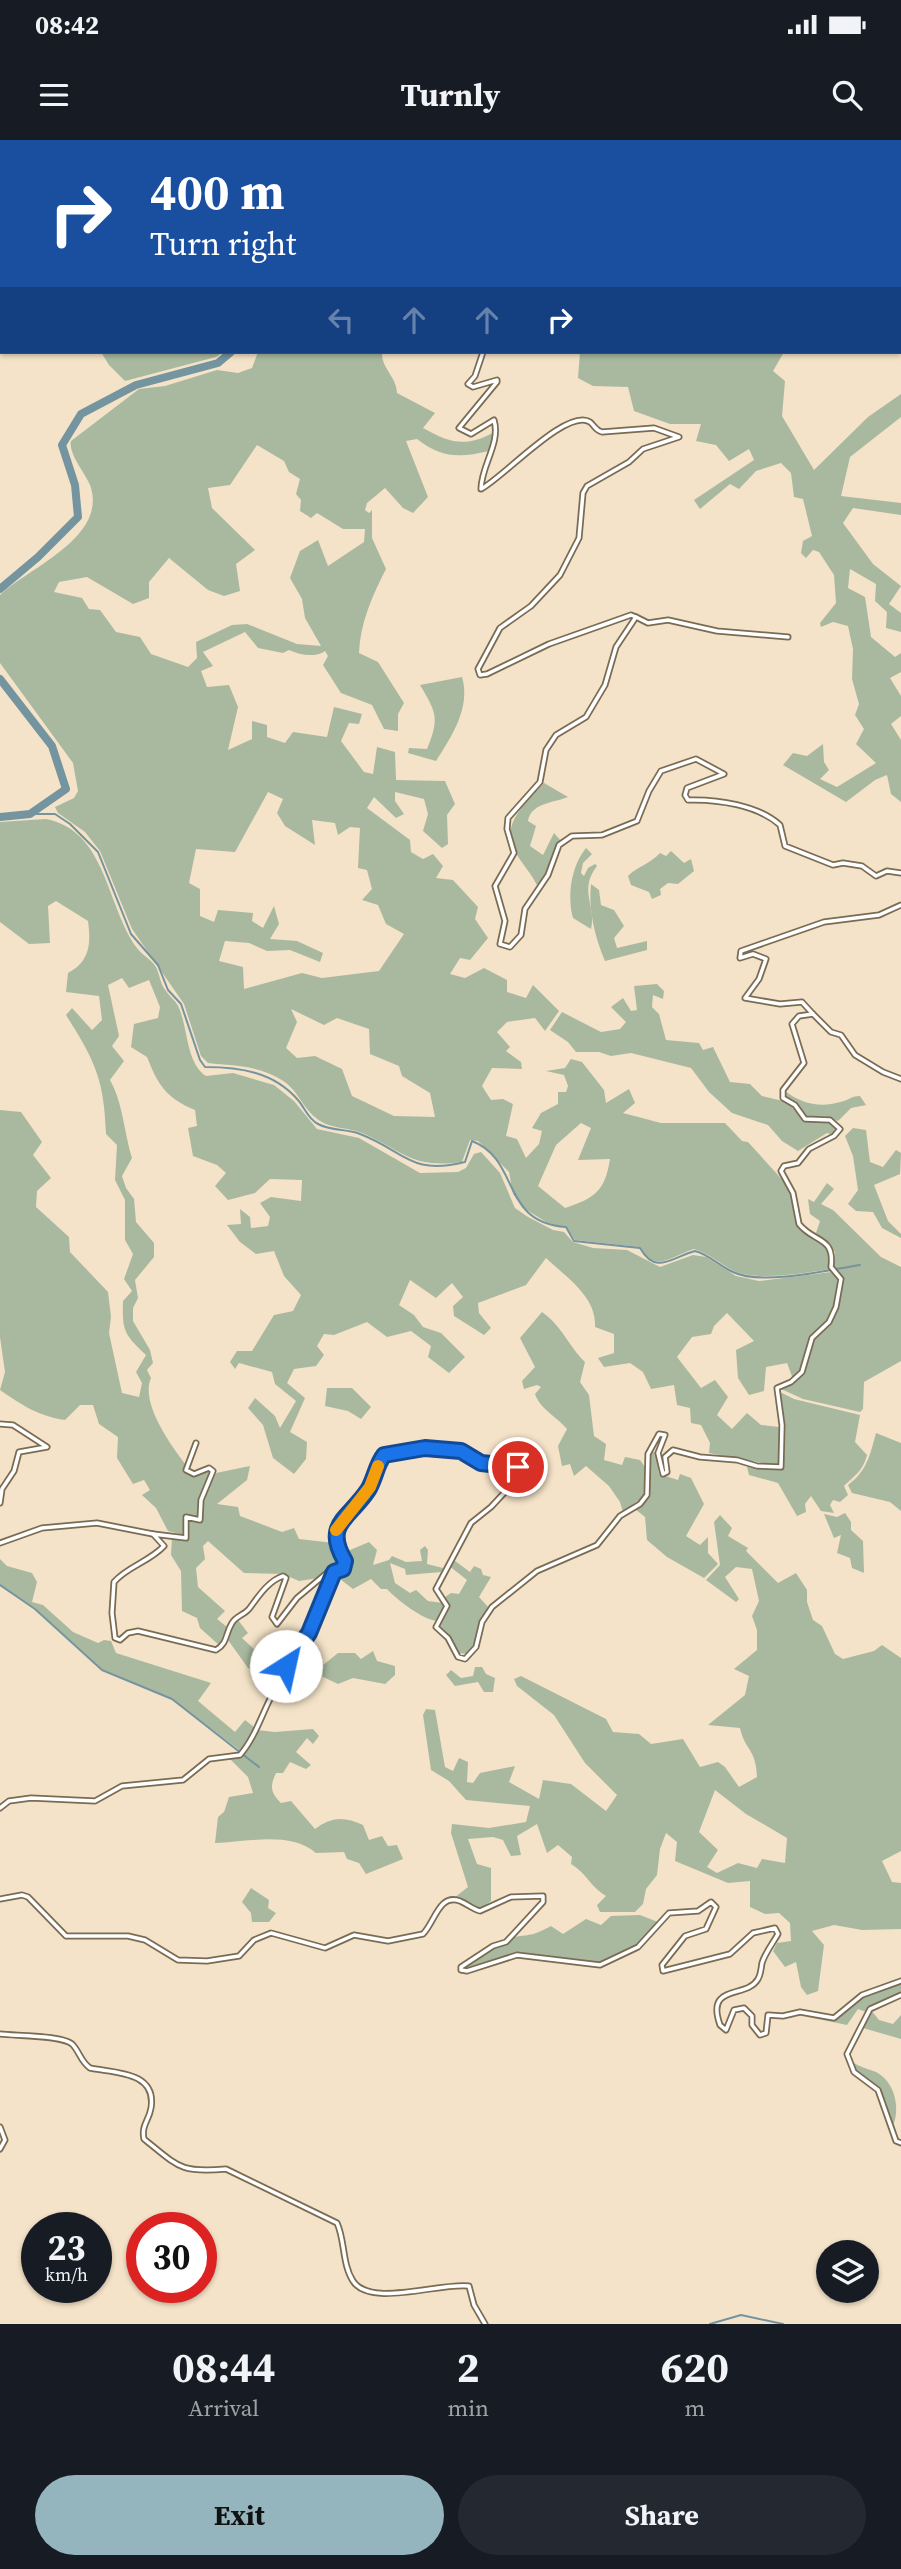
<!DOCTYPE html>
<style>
body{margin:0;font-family:"Source Serif 4",serif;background:#242831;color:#f1f3f6;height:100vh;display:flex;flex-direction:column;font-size:26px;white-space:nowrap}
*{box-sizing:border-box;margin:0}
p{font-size:23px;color:#9ea1a6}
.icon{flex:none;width:38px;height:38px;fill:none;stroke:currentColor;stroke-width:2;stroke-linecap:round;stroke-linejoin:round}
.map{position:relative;height:2184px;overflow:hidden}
.drawer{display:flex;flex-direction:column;background:#171b24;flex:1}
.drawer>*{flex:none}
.guide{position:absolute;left:0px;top:0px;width:901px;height:214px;box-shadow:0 2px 5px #0004;background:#1a4fa0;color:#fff;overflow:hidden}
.tools{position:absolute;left:816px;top:2100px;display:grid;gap:14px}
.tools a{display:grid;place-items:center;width:63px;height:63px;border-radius:50%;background:#171b24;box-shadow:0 2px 5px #0004;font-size:35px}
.speed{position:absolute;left:21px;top:2072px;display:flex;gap:14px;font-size:35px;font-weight:700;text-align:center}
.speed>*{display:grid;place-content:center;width:91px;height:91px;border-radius:50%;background:#171b24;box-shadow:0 2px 5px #0004;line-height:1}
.speed small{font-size:18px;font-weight:400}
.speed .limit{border:10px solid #d22;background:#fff;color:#111}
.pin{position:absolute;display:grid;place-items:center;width:60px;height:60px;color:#fff;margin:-30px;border:4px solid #fff;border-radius:50%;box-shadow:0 2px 7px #0007}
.me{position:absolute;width:77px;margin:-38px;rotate:35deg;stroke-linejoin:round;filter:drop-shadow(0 0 5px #0008)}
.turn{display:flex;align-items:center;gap:24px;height:147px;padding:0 35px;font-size:32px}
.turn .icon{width:91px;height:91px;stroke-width:2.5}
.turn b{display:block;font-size:49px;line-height:60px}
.lanes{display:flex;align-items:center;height:66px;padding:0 35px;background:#0003;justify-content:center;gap:35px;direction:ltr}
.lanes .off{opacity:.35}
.eta{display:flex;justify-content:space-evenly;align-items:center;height:119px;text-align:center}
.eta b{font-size:42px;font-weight:700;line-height:49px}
.action{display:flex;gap:14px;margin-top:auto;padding:14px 35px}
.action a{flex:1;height:80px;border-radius:42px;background:#94b5bd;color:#111;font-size:28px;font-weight:700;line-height:80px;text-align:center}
.action a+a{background:#242831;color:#f1f3f6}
.status{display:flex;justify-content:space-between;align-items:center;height:49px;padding:0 35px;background:#171b24;direction:ltr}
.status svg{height:19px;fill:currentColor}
header{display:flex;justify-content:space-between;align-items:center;height:91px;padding:0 35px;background:#171b24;font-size:32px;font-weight:700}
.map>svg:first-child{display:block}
.forest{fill:#a9b99f;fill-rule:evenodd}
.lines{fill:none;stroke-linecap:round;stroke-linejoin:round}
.stream{stroke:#7494a0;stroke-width:2}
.river{stroke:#7494a0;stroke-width:8}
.street-casing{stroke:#7a6b53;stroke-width:7}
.street{stroke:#fff;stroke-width:3.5}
.route-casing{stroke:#114b97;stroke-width:18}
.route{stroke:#1a73e8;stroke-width:12}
.slow{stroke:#f59e0b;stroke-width:12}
</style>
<div class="status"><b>08:42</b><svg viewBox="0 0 49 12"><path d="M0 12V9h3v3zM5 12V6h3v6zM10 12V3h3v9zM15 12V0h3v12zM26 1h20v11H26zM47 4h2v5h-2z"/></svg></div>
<header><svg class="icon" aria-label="menu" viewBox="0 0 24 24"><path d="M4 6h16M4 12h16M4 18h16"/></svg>Turnly<svg class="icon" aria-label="search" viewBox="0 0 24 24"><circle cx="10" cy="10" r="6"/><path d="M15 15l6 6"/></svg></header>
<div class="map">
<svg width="901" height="2184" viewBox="0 0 901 2184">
<rect width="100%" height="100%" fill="#f4e3c8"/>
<g class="forest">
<polygon points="101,212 223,212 216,217 125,241 109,225"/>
<path d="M258 212H382C381 228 397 237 397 253L435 273 423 288C450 303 466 308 494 292L489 311C459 318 441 318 417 299L406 301 428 357 413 373 403 368 385 348 367 363 365 370 369 373 372 370V398L386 429C372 456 360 484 359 513L378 522 404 563 398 574V591L384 589 372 565 341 553 323 525 328 516 325 511C315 518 300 515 289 510L283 513 258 508 245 492 203 512 213 526 201 531 207 547 229 545 238 567 228 610 252 599V581L267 585V597L285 603 293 592 327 597 334 567 362 574 359 584 349 583 341 601 364 632 373 634 377 607 395 612 396 640 445 641 455 664 447 675 448 704 442 708 423 691 428 674 424 659 395 652V661L404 674 396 678 374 657 367 668 410 700 411 712 423 719 433 714 443 726 436 738 453 740 478 767 475 779 488 798 470 820 460 818 450 834 465 838 484 828 507 840V852L526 858 533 845 559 871 545 891 535 878 507 882 497 892 510 907 506 911 521 922 522 929 492 928 482 946 491 960 503 959 513 964 506 996 517 999 526 1018 539 1004 542 991 532 988 541 973 558 964V952H566L568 946 564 935 546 931 565 928 571 919 582 922 604 950 606 963 629 949 635 963 623 973 661 983H725L742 1001 748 1002 788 1046 795 1062 794 1078 799 1086 830 1109V1129C806 1133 753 1142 732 1130 719 1123 710 1114 694 1109 671 1116 656 1134 639 1107L575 1100 566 1086 551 1085 525 1069 513 1054 509 1032 478 1001 470 1000 462 1022C411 1029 404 1011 362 993 347 987 329 989 316 978 301 966 298 949 280 939 256 925 234 926 208 923L201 916 184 864 132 789 100 711 85 692 58 673 55 667 74 658 78 651 73 623 0 523V455C28 428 109 397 90 345 85 333 68 313 71 301L139 249 165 246 217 230 238 233 252 228ZM257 305 284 321 289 332 300 339 296 354 301 360 300 371 311 378 317 373 343 389H365L364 402 328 426 318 400 300 411 290 438 302 459 305 478 321 506 297 504 247 484 232 485 196 502 197 518 188 527 151 514 140 497 116 492 100 470 89 469 82 458 54 452 59 442 87 437 133 464 149 458V442L169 418 208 450 224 456 240 451 236 424 255 410 212 368 208 348 230 345ZM268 652 283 659 277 673 285 686 315 705 312 680 335 683 338 695 350 687 360 688 358 728 367 730 372 749 362 760 378 765 386 784 404 794 379 831 322 838 302 833 244 849 243 827 219 821 225 801 249 803 267 811 290 810 320 822 323 813 297 801 270 799 279 784 274 766 263 788 252 781 253 773 218 770 214 782 200 776V749L189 743 196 709 235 712ZM291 869 324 885 337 878 369 889 370 914 399 926 402 936 430 953 435 977 394 976 352 956 342 929 315 916 297 918 286 908 297 882ZM581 983 591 988 578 1020 610 1019C605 1051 595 1058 565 1068L538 1046 556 1005Z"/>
<polygon points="580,212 784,212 773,231 785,241 782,276 814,330 868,277 901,254 901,277 850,317 841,356 901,363 901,375 853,368 843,383 873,424 901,446 889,464 901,473 901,492 886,488 887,472 875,461 876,444 850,429 848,448 865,457 871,497 895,517 901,513 901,532 890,538 901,556 901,576 891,584 901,600 901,662 891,654 887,635 875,640 846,662 783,625 793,613 807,616 823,604 824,622 829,630 820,639 837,647 876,623 856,604 864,589 855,575 859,564 852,539 853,509 848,486 833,482 821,487 820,483 836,463 834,435 819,412 813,410 806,418 801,413 803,401 812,396 803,359 794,357 791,333 781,323 756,331 739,349 730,344 700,369 694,360 754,320 749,309 729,321 716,305 696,301 701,284 670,284 634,271 628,247 593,246 578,238"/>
<path d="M462 537C471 567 452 596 436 621L408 613 409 608 427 609C440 578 436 572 420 545Z"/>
<path d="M544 643 568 657C553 663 531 663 528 681L536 686 530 706 543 715 554 693 561 701 548 733 537 745C531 733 522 724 516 713 498 685 527 662 544 643Z"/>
<path d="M46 679C107 691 106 766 137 808 142 815 152 820 156 827 160 835 160 844 166 851 170 857 177 862 179 868 188 888 186 923 206 936L233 933 274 945 294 961 317 989 359 998 420 1033 458 1032 466 1028 474 1014 481 1012 500 1033 515 1068 528 1077 553 1090 564 1092 573 1102 593 1108 627 1110 660 1127 693 1115 706 1117 736 1136 759 1141 831 1132 838 1136 835 1166 827 1181 810 1198 800 1232 793 1239 787 1223 766 1227 764 1251 749 1255 738 1238 736 1210 754 1201 727 1173 714 1186 711 1194 692 1197 677 1217 701 1248 715 1240 728 1257 717 1275 732 1289 747 1273 761 1285 779 1287V1326L709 1313 710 1303 701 1285 691 1283 690 1268 677 1265 674 1245 651 1249 643 1232 630 1223 604 1227 598 1218 614 1213V1194L595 1187C597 1157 567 1138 546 1118L526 1145 478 1163 479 1173 491 1188 484 1195 454 1176 453 1166 463 1157 452 1143 436 1158 410 1140 399 1165 414 1175 423 1187 441 1193 465 1217 449 1233 428 1217 431 1206 411 1191 387 1197 367 1182 334 1195 324 1194 317 1206 324 1215 316 1226 294 1229 287 1243 305 1258 290 1292 307 1302 306 1319 294 1334 273 1318 263 1285 248 1268 255 1258 275 1276 280 1288 296 1261 275 1244 272 1232 239 1223 235 1229 230 1222 237 1211H252L274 1175 293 1171 301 1155 284 1136 274 1111 256 1114 240 1102 227 1085 241 1084 240 1069 250 1077 251 1088 268 1086 270 1077 260 1063 271 1057 301 1061 302 1040 270 1039 255 1053 228 1060 215 1046 226 1033 217 1025 193 1016 188 988 197 986 195 970C166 958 158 945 147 917L131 907 134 884 158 878 160 867 149 840 129 848 122 838 108 845 119 896 112 906 124 921 110 940C123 963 124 992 132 1018L122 1036 126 1048 134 1059 136 1082 154 1103V1117L135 1140 138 1158 133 1168V1181L150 1210 153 1223 147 1230 151 1238C140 1263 171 1305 186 1325L185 1331 195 1336 211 1330 199 1361 201 1375 199 1377 184 1375V1395L168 1391 156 1368 142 1355 150 1350 144 1340 133 1344 117 1318 118 1297 99 1284 93 1265H80L65 1280C38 1276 22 1265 0 1250L5 1232 0 1197V970L21 972 42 1002 33 1015 51 1038 37 1051 36 1067 69 1097 70 1112 108 1152 111 1177 109 1193 122 1253 139 1257 142 1243 136 1232 146 1215C124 1194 122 1191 123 1161L132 1151 124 1139 133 1114 125 1100V1060L115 1040 117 1005 106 994C104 939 95 921 66 875L72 868 92 890 102 880 99 856 66 852 68 833C90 821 91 804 88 781L56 761 48 766 50 803 29 804 0 782V682Z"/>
<path d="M586 708 592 714 583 723 581 733 584 736 588 728 595 724 597 726C578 750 597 767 591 789L573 778C567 755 571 727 586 708Z"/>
<path d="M671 711 684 723 691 719 694 731 678 744 668 743 660 749 661 755 652 759 649 752 631 745 628 736C638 726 650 724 660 713L666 716Z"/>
<path d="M591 744 599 750 601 765 614 770 624 786 614 798 617 808 647 801V810L605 821C595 798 588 769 591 744Z"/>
<polygon points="657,844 664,851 663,859 653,855 652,867 659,874 666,900 699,903 703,910 713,907 730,942 750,944 762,956 787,962 803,979 836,984 837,991 833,995 827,993 798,1011 782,1001 768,985 732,973 709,952 691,928 631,913 611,916 599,912 576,912 568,902 550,890 562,872 601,892 620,889 626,882 611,867 623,858 631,871 637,870 634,846"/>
<path d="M785 951C803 965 822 968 844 961 850 959 852 956 860 956L866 965 851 968 838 981 824 976 805 977 799 967 784 956Z"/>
<polygon points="853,988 866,990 870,1022 883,1027 896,1010 901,1013 900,1034 874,1045 888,1081 901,1094 901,1098 882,1088 873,1072 856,1071 848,1064 858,1050 853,1016 845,996"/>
<path d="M827 1043 834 1049 821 1064 833 1070 881 1117 901 1127V1221L864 1242 863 1269 860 1272 803 1259 779 1248C816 1231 796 1230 812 1202 816 1196 823 1193 828 1187 839 1174 841 1156 843 1140L834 1128 835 1112 816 1093 820 1081 810 1074 808 1059 814 1062Z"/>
<path d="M542 1172C562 1186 567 1204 585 1222L580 1242 589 1255 594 1296 606 1304 604 1320 622 1325 625 1317 640 1320 647 1330C645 1362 645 1354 623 1372L620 1362 609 1346 586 1326 574 1336 570 1324 562 1326 558 1306 567 1289C556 1276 540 1269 535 1254L541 1247 537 1245 524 1249 522 1241 535 1227 520 1198Z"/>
<polygon points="327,1248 352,1248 371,1267 361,1279 348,1271 325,1266"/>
<path d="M778 1251 794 1259 860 1275 855 1302 867 1315C863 1331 855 1335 844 1346L848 1355 840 1362 833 1360 830 1365 834 1373 821 1371 811 1356 805 1364 806 1372 797 1376 778 1343 749 1335 747 1327 777 1330 783 1324 782 1265Z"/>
<path d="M876 1293 901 1303V1371L890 1362 852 1353 848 1345C867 1331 870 1315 876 1293Z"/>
<polygon points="650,1311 656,1313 659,1334 678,1340 680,1334 691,1338 704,1364 686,1396 700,1405 708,1397 708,1413 718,1424 704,1438 667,1417 647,1400 645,1377 635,1369 648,1357"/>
<polygon points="250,1326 247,1340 217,1364 238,1367 240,1376 282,1392 294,1388 299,1399 334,1403 343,1421 342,1428 327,1431 319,1438 299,1441 283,1434 244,1433 208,1401 203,1406 205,1419 196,1428 198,1447 225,1471 217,1479 227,1487 219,1505 200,1488 197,1478 182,1471 181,1431 171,1415 172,1398 186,1401 186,1380 189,1377 197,1381 203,1378 202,1361 216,1333"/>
<polygon points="845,1373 851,1382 851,1390 863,1401 864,1433 852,1428 850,1418 837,1413 841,1395 834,1398 824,1374 837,1377"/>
<path d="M720 1375 732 1388 728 1396 748 1408 746 1411 778 1443 796 1433 807 1450V1462L813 1480 822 1486 835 1514 843 1519 874 1511 882 1505 901 1518V1711L882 1721 892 1742 901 1743V1789L862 1790 834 1785 812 1791 824 1805 818 1851 807 1855 801 1847 796 1822 785 1827 773 1811 777 1803 791 1801 790 1783 779 1773 765 1774 750 1767V1741L728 1743 675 1721 677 1702 666 1693 660 1709 657 1735 646 1749 643 1764 635 1772H600L597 1765 606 1756C589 1745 588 1735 571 1724L572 1717 558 1705 547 1713 537 1684 517 1696 521 1715 511 1716 503 1700 493 1697 468 1699 477 1724 491 1728V1761L480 1769 454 1758 468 1747 451 1693 452 1684 489 1688 526 1682 530 1666 466 1660 449 1641 431 1630 423 1575 426 1569 435 1570 445 1627 453 1631 459 1618 468 1622 467 1642 473 1643 480 1633 515 1626 509 1642 539 1659 543 1640 571 1644 606 1671 617 1655 585 1623 554 1575 517 1546 514 1539 521 1536 606 1579 613 1592 639 1594 651 1604 683 1599 700 1627 718 1622 725 1627 739 1647 757 1637C756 1608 745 1611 740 1588L708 1585 745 1555 749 1536 734 1529 757 1510V1490L752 1476 759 1461 752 1429 736 1427 725 1437 739 1459 736 1462 706 1440 720 1425 714 1382ZM715 1650 746 1674 787 1698 785 1723 762 1719 757 1728 738 1723 717 1733 707 1727 718 1710 699 1692Z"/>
<path d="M369 1402 377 1410 373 1425 389 1420 392 1416 406 1422 422 1421 420 1410 425 1406 428 1410 427 1424 443 1428 441 1432 406 1435 405 1429 390 1423 395 1443 410 1453 416 1450 428 1461 443 1463 445 1467 437 1481C423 1480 396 1459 387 1449H381L371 1439 353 1449 336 1436 344 1428 343 1413Z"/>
<path d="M451 1418 470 1432 474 1426 481 1429 483 1435 491 1437 479 1457 489 1468C480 1483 479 1501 468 1514L457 1513 452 1501 437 1486 448 1466 442 1459 451 1453 459 1454 467 1440 448 1425Z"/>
<polygon points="0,1419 7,1426 32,1433 37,1442 32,1462 43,1465 73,1492 98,1503 104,1500 111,1501 116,1513 211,1543 198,1561 235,1592 245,1580 254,1587 242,1612 171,1558 102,1529 35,1468 0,1445"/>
<polygon points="238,1480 248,1493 242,1498 256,1511 251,1517 256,1524 271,1528 274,1523 283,1530 283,1537 248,1528 228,1500 232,1484"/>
<polygon points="373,1511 377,1521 395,1526 395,1535 385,1544 353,1538 338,1544 319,1535 311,1536 306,1522 323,1525 338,1513 355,1513 361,1519"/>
<polygon points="475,1527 482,1527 486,1534 495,1538 493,1552 484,1552 478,1542 455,1546 446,1535 451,1530 461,1538 473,1536"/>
<path d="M313 1589 319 1596 313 1604 307 1598 296 1612 311 1625 306 1629 290 1622 283 1633H276C270 1646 270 1652 281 1663L291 1661 315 1689C331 1677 344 1676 363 1685L369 1700 382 1696 388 1706 397 1705 403 1719 366 1734 359 1723 347 1719 344 1712 316 1713C290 1691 247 1702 215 1703L218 1677 224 1672 229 1657 253 1653 248 1637 228 1617C247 1620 248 1603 257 1590L275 1592Z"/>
<polygon points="251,1748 269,1760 268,1768 276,1773 269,1782 252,1782 251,1773 242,1762"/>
<path d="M640 1775 658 1782 638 1805 603 1823H579L522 1813 463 1829C471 1817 499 1799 514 1797 533 1794 532 1796 551 1786L563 1794 586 1779 601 1785 611 1776Z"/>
<polygon points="901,1842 901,1853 871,1866 866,1872 858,1869 847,1885 808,1877 835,1879 862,1856"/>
<polygon points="871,1870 879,1880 893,1884 901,1875 901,1899 863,1888"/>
<path d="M854 1923C862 1928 869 1929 876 1932 894 1941 901 1967 893 1986L878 1948 850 1925Z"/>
</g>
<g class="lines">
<g class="stream">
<polyline points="846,0 847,2"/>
<polyline points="900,72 901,74"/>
<path d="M30 674H55L70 684 98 712 131 794 158 825 168 850 181 864 200 920 205 927C240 927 274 932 298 960 305 968 308 979 318 984 331 991 347 989 360 994 405 1011 410 1036 465 1022L472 1001C521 1020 500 1083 566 1087L574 1101 640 1108C656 1136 672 1117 695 1111 710 1115 719 1126 733 1132 762 1146 828 1130 860 1125"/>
<polyline points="0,1445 35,1469 102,1530 172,1559 259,1627"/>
<polyline points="710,2184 741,2175 783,2184"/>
</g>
<g class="river">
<polyline points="422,0 422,2"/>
<polyline points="588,0 588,2"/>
<polyline points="835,2 836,0"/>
<polyline points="0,449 38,417 78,377 75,345 62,305 81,274 136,245 218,223 231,212"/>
<polyline points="0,539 52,606 66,649 30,674 0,677"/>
</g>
<g class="street-casing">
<g id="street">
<polyline points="548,0 548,2"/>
<polyline points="98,2 99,0"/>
<polyline points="0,103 2,101"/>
<path d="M483 212 475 236 468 244 473 247 497 240V242L459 288 471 294 494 280C501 303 481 326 481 349 503 338 567 267 590 282 595 286 595 290 602 292L654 288 679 297 643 309 629 322 587 346 583 353 579 398 560 435 531 466 500 488 478 529 480 535 487 534 549 504 631 475 636 477 616 507 605 545 586 577 556 595 546 610 540 642 508 678 507 689 514 713 495 746 505 781 500 804 510 807 521 795 525 769 548 735 559 705 572 696 602 695 637 681 649 651 661 631 696 619 724 634 687 648 685 655 688 660C717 659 758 665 780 685L785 706 833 725 843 723 862 726 876 736 887 731 901 733"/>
<polyline points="636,477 648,483 668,480 717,491 788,497"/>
<polyline points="813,874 802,862 780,864 745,858 759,839 766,819 753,814 740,818 741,811 824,782 879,775 901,765"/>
<polyline points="0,1284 13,1285 47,1307 19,1312 14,1331 2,1349 0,1363"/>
<polyline points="0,1403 42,1388 97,1383 153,1394"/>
<path d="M334 1431 343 1429 345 1421C321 1380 353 1378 370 1345 376 1335 377 1324 384 1315L425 1308 461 1311 481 1323 518 1327V1338L491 1367 471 1383 436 1449 447 1466 436 1487 448 1498 458 1517 465 1519 476 1507 482 1482 492 1467 537 1431 597 1405 620 1376 640 1364 647 1355 648 1314 659 1294 665 1295 658 1313 663 1334 667 1332 665 1317 673 1310 700 1317 737 1320 757 1326 781 1327 782 1285 777 1248 791 1242 802 1232 812 1198 829 1182 836 1167 841 1139 831 1127C835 1096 814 1103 799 1084L793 1053 781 1031 784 1026 798 1023 809 1009 834 996 840 989 830 980 805 979 795 965 783 958V950L804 923 792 884 799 876 813 874 831 892 841 895 855 915 883 932 901 939"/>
<path d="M0 1668 9 1661 31 1658 95 1661 122 1646 183 1640 209 1619 240 1615C260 1592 265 1559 284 1537L286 1526 309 1493 334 1431 328 1432 297 1458 277 1484 272 1477 286 1438 283 1436C268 1441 258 1457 249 1469 244 1475 236 1476 232 1483 225 1494 228 1503 216 1510L138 1491 128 1493 120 1500 115 1498 112 1473 114 1442C128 1426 149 1422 164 1406L153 1394 186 1398V1377L200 1380 201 1360 213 1331 209 1328 194 1334 186 1330 196 1303"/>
<path d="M0 1759 22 1755 28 1757 66 1796H128L145 1800 178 1820 207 1821 239 1816 254 1800 271 1793 325 1808 354 1795 388 1801 423 1794C435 1782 439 1753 460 1761 467 1764 473 1769 480 1771L511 1757 543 1756V1762L506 1802 493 1806 461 1827V1830L467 1831 517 1815 600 1825 638 1807 669 1773 698 1771 711 1762 716 1767 706 1789 685 1796 662 1825 663 1831 730 1814 753 1793 775 1788 778 1794C773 1803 765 1813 762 1823 761 1828 761 1834 758 1839 747 1859 705 1843 720 1885L726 1890 734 1870 744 1868 752 1876V1885L760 1895 766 1893 768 1875 783 1876 800 1872 834 1878 862 1855 901 1841"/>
<polyline points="901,1855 870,1869 847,1914 854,1932 878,1950 896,2001 901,2003"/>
<path d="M0 1894C15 1896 65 1895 73 1905 80 1913 81 1922 90 1928 114 1933 157 1931 151 1968 149 1981 141 1985 144 1999 179 2027 180 2033 226 2029L337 2083C345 2100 342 2124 353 2141 370 2168 441 2142 469 2146L474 2165 485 2184"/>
<polyline points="0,1987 5,2000 0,2009"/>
</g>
</g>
<use href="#street" class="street"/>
</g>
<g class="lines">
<g class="route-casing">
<path id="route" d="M286 1526 309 1493 334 1432 343 1429 345 1421C323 1384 349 1379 368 1350 375 1339 376 1325 384 1315L425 1308 461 1311 481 1323 518 1327"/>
</g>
<use href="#route" class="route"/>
<polyline class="slow" points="336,1390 370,1347 378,1326"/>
</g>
</svg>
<div class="tools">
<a><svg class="icon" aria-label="layers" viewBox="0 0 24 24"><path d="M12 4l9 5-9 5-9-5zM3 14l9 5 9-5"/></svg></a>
</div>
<div class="speed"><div>23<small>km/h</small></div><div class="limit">30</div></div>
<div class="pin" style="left:518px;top:1327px;background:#d93025"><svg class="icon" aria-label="arrive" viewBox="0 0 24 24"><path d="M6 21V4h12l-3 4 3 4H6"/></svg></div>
<svg class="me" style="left:286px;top:1526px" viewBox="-20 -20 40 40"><circle r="19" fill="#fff"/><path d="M0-13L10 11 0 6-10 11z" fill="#1a73e8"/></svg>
<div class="guide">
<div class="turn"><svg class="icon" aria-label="right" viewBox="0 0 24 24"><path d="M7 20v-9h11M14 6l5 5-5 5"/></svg><div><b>400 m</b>Turn right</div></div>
<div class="lanes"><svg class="icon off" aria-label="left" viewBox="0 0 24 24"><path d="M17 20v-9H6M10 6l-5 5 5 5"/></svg><svg class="icon off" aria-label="ahead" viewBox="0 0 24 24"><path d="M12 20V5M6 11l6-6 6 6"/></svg><svg class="icon off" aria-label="ahead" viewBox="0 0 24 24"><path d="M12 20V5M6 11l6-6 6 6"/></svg><svg class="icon" aria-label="right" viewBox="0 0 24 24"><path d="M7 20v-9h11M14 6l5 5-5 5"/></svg></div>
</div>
</div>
<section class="drawer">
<div class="eta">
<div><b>08:44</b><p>Arrival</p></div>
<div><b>2</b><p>min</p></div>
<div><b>620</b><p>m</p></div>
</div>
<div class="action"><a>Exit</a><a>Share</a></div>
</section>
